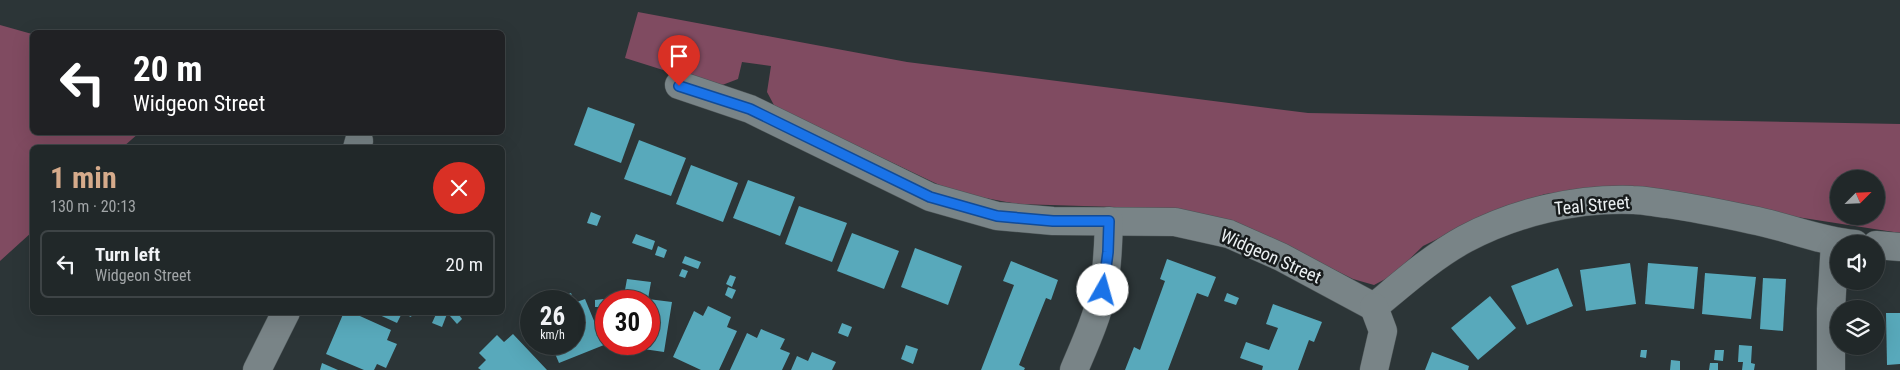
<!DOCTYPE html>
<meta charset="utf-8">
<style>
body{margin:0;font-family:"Roboto Condensed",sans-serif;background:#293031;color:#f1f3f6;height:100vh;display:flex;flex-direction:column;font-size:19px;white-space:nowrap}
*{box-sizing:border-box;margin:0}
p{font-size:16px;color:#a2a6a8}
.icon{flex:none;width:28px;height:28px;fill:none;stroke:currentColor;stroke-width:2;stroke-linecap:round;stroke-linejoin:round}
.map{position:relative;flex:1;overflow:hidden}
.side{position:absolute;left:30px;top:145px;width:475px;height:170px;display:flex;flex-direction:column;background:#212829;border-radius:8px;box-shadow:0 5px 20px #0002,0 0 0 1px #3e4446}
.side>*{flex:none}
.banner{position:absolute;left:30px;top:30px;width:475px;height:105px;border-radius:8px;box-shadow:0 5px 20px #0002,0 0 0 1px #3e4446;background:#202124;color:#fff;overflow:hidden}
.needle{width:32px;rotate:66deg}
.tools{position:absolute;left:1830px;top:170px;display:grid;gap:10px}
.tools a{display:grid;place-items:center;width:55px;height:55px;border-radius:50%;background:#212829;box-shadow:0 5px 20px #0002,0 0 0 1px #3e4446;font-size:25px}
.speed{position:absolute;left:520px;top:290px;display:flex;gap:10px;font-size:25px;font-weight:700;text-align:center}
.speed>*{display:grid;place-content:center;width:65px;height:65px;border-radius:50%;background:#212829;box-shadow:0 5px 20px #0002,0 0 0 1px #3e4446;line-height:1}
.speed small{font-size:12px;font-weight:400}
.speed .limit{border:8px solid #d22;background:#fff;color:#111}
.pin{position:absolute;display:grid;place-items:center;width:42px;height:42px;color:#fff;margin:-51px -21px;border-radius:50% 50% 50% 0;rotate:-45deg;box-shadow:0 0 5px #0007}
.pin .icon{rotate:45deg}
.me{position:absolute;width:55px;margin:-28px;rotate:7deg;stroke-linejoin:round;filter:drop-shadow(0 0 4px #0008)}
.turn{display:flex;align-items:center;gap:18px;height:105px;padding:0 20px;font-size:22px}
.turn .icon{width:65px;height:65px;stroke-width:2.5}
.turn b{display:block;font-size:35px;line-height:42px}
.round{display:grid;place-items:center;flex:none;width:52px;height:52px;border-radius:26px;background:#293031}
.summary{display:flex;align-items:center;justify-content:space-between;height:85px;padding:0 20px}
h1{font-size:30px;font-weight:700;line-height:38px;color:#d6ab8b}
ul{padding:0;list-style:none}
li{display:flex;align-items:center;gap:15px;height:68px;margin:0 10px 8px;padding:0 10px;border:2px solid #3e4446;border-radius:8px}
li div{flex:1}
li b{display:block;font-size:19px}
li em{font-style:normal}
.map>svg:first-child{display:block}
.green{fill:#804b61;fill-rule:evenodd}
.building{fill:#58a9bb}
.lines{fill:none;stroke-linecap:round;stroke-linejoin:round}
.minor-casing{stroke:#4c5456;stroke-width:29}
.minor{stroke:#798487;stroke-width:28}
.route-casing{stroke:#114b97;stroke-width:12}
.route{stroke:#1a73e8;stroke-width:9}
.labels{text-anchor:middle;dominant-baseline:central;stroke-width:5;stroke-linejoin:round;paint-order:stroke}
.street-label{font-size:18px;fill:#ebf0f2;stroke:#181c1d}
</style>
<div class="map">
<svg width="1900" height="370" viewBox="0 0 1900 370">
<rect width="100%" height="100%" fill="#2c3537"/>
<g class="green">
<path d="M638 12 907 62 1308 113 1900 124V233L1784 215 1681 192 1608 188 1545 194 1486 215 1423 246 1393 275 1374 285 1353 279 1250 228 1201 216 1116 207 1017 204 954 192 775 107 767 92 771 66 742 62 738 79 717 87 625 58ZM1839 179H1876V216H1839Z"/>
<polygon points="0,25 32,34 32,132 139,133 123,147 32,148 32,232 0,261"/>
</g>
<g class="building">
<polygon points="588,107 635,124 621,163 574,145"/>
<polygon points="639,140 686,158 671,196 624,179"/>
<polygon points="691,165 738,183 723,222 676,204"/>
<polygon points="748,180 795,197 780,236 733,218"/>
<polygon points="799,206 847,223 832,262 785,244"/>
<polygon points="591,212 601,216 597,226 587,223"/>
<polygon points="852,233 899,251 884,289 837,271"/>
<polygon points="636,234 655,241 652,250 632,243"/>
<polygon points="658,246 667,250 664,258 655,255"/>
<polygon points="915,248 962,266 948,305 901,287"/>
<polygon points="685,256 701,262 698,269 682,263"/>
<polygon points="1167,259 1216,277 1208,297 1197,293 1168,370 1125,370 1134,347 1140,350 1165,281 1160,279"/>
<polygon points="1011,261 1058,280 1051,300 1046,298 1019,365 1025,368 1024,370 981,370 1014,285 1003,281"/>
<polygon points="1630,263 1636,304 1586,311 1580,270"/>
<polygon points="1648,263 1698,267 1694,309 1645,304"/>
<polygon points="1558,268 1573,306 1527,325 1511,286"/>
<polygon points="682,269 688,271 685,278 679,276"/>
<polygon points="1705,273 1756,277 1751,319 1702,314"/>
<polygon points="730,275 736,277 732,287 726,284"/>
<polygon points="1763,278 1786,279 1783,331 1760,329"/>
<polygon points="627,279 651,282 648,299 672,302 664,352 616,345 649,344 649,301 623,301"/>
<polygon points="728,287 736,290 732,299 725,295"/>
<polygon points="571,293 574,301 551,301"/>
<polygon points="1227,293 1239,298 1236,305 1224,301"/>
<polygon points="617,296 617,301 607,301 606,297"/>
<polygon points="1490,296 1516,328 1478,360 1451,328"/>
<polygon points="585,299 604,345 559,363 551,344 574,344 574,303"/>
<polygon points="604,299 604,307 595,307 595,300"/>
<polygon points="1273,304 1322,322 1314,342 1309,340 1298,370 1262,370 1263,366 1240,358 1246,342 1269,350 1278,328 1266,324"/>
<polygon points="708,306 731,317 727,327 737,331 719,370 701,370 673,357 694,311 703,316"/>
<polygon points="344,312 351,312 391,330 387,340 397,344 386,368 377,364 374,370 364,370 326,354"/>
<polygon points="373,312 413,312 411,317 402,313 397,323"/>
<polygon points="437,312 447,314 442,327 432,323"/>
<polygon points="454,312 457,312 462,319 457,324 450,316"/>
<polygon points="1886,313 1900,313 1900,364 1887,365"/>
<polygon points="842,323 852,327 848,337 838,333"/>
<polygon points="761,329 785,339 780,349 790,353 782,370 730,370 747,333 757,338"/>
<polygon points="513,334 547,370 481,370 478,368 486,360 479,353 497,335 504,342"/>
<polygon points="906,345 918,349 913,364 901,359"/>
<polygon points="1739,345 1752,346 1751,363 1755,364 1754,370 1742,370 1743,362 1738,362"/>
<polygon points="1641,350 1647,350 1646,358 1640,357"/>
<polygon points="1715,350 1724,350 1723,361 1714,360"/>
<polygon points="812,352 836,362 832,370 791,370 797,356 808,361"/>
<polygon points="1432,352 1469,366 1468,370 1425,370"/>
<polygon points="1671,360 1680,361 1680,370 1670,370"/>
<polygon points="322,363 338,370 320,370"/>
<polygon points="1710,363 1718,363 1718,370 1709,370"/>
</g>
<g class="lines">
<g class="minor-casing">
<g id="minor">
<polyline points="679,85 750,109 930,197 997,216 1053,221 1175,222 1229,234 1281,257 1374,307"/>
<polyline points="357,148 359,141"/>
<polyline points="1876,245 1900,247"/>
<path d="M1374 307C1403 283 1432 257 1465 239 1516 212 1576 198 1633 200 1644 200 1656 203 1667 204 1695 208 1724 214 1752 220 1788 227 1819 241 1855 244"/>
<polyline points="257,370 286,312"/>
<path d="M1074 370C1085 344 1097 318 1103 290 1108 268 1108 244 1109 221"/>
<polyline points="1374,370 1383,331 1374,307"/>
<polyline points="1831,370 1831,309 1835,242"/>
</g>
</g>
<use href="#minor" class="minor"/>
</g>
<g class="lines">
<g class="route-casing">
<polyline id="route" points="679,86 750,109 930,197 997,216 1053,221 1109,221 1108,252 1103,290"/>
</g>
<use href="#route" class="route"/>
</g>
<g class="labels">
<g class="street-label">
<text transform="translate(1592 205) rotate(-5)">Teal Street</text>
<text transform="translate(1271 256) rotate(24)">Widgeon Street</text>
</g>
</g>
</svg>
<div class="tools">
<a><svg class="needle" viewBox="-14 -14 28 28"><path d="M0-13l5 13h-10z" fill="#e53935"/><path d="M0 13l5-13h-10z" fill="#a2a6a8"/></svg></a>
<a><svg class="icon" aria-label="sound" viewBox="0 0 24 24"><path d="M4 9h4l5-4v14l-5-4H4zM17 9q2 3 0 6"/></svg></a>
<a><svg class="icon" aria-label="layers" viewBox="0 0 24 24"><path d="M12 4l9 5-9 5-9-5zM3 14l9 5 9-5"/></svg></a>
</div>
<div class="speed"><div>26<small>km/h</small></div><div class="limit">30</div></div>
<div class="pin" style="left:679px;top:86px;background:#d93025"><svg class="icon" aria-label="arrive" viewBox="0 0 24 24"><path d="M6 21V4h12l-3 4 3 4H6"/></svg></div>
<svg class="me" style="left:1103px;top:290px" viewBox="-20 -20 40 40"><circle r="19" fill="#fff"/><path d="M0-13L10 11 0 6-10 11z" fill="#1a73e8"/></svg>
<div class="banner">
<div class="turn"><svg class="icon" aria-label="left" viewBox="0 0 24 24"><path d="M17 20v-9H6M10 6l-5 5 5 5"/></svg><div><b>20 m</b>Widgeon Street</div></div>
</div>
<section class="side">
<div class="summary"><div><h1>1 min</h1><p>130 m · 20:13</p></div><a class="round" style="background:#d93025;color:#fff"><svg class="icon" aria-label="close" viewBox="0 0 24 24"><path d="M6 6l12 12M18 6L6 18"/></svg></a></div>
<ul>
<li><svg class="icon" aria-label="left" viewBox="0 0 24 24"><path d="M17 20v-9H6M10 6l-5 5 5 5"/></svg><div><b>Turn left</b><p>Widgeon Street</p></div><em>20 m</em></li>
</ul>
</section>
</div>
